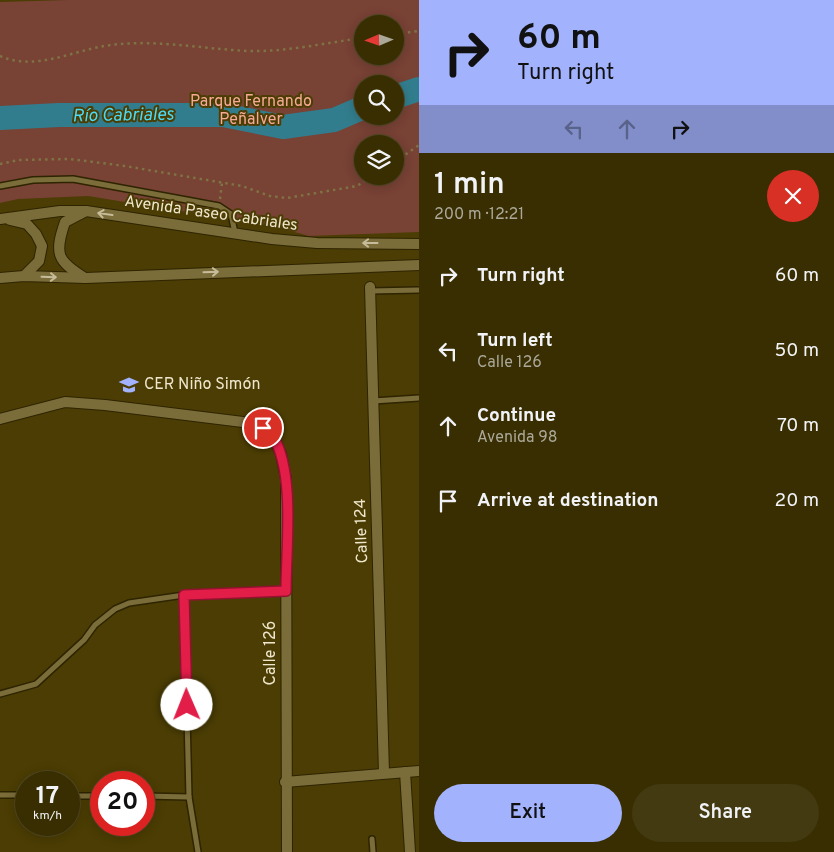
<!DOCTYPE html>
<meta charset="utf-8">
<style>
body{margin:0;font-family:Overpass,sans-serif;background:#433a11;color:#f1f3f6;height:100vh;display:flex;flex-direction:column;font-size:19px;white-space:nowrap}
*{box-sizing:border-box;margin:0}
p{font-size:16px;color:#aba899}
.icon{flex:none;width:28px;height:28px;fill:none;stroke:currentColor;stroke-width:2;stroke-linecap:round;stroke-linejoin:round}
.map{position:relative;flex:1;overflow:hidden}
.drawer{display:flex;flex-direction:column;background:#382e02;width:415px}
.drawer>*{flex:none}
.top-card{background:#a2b2fd;color:#111;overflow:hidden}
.needle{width:32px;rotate:268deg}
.buttons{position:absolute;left:354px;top:15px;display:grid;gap:10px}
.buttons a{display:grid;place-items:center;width:50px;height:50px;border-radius:50%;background:#382e02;box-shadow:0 2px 12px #0003,0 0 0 1px #524a24;font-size:25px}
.speed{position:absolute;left:15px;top:771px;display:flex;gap:10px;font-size:25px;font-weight:700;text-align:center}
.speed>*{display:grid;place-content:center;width:65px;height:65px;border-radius:50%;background:#382e02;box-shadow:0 2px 12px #0003,0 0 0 1px #524a24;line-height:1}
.speed small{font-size:12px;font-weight:400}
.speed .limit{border:8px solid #d22;background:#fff;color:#111}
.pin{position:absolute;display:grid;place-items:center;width:42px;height:42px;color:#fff;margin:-21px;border:2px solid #fff;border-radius:50%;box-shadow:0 1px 5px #0007}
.me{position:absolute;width:55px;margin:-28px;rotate:359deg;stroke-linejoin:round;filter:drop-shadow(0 0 4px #0008)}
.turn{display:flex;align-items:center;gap:18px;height:105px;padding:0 15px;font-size:22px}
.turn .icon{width:65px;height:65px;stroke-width:2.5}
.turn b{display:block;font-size:35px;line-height:42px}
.lanes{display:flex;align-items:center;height:48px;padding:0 15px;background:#0003;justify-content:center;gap:25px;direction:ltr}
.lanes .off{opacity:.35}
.round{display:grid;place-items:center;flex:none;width:52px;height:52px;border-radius:26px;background:#433a11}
.headline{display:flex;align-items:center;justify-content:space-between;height:85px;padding:0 15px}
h1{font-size:30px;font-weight:600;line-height:38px}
.button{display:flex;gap:10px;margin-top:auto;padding:10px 15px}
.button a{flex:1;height:58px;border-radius:30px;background:#a2b2fd;color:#111;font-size:20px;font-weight:600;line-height:58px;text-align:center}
.button a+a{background:#433a11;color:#f1f3f6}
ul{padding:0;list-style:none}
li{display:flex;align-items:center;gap:15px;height:75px;padding:0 15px}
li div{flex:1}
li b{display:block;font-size:19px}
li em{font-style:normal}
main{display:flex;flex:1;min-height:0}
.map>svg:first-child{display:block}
.green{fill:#784235;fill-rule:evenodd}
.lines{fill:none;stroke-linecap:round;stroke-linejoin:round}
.river{stroke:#327d8d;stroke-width:24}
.lane-casing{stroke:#2e2400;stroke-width:8}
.street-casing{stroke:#2e2400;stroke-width:12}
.path{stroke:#7f7343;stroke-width:2.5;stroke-dasharray:2.5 4;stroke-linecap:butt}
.lane{stroke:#7b6d3a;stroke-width:5}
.street{stroke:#7b6d3a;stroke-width:10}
.oneway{stroke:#c6bc9a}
.route-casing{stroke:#92132f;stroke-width:12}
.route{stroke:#e11d48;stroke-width:9}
.labels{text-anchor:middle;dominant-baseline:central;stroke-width:4;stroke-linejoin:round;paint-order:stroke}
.park-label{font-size:16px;fill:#f6aa97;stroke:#4b3d03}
.street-label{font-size:16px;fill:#efe7cd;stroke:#4b3d03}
.poi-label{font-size:16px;fill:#efe7cd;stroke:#4b3d03;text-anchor:start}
.water-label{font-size:18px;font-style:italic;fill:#4adbf8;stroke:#4b3d03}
</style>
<main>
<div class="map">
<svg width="419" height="852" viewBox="0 0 419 852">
<rect width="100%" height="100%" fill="#4b3d03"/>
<path class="green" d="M68 0H419V232L309 236 273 226 88 196 18 199 0 203V2ZM362 24H395V56H362ZM362 84H395V116H362ZM362 144H395V176H362Z"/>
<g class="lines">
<g class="river">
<polyline points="395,97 419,89"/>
<polyline points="0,118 59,115 223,115 283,127 334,120 362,108"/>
</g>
<g class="lane-casing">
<g id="lane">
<polyline points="0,186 33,180 73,179 219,206 231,214 235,233"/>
<polyline points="370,291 419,290"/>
<polyline points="373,401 419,398"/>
<polyline points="184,595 189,797 198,852"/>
<polyline points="0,694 36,684 84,640 95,625 115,609 129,603 184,595 286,591"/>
<polyline points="0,795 26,795"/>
<polyline points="69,796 101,796"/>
<polyline points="144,796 189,797"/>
<polyline points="372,839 373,852"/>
</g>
</g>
<g class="street-casing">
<g id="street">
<polyline points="0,219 60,211 86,211 272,239 317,243 419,244"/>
<polyline points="10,220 27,224 36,234 42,246 39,261 24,276"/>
<polyline points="0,278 24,276 86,278 419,265"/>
<path d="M85 278C57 261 54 254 65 222L86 211"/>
<polyline points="370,287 384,773"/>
<polyline points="0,419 65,402 105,405 251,423 273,436 281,454 286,479 287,852"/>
<polyline points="405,772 410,852"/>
<polyline points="285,782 419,771"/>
</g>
</g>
<g class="path">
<polyline points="395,34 419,31"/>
<path d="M0 56C34 71 70 52 104 46 153 38 200 49 249 51 286 52 325 43 362 38"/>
<polyline points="395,162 419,145"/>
<polyline points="0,164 19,160 70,159 125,166 242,186 270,196 287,198 357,186 372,176"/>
<polyline points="220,199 222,183"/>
</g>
<use href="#lane" class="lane"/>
<use href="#street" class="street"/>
</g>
<defs><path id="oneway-shaft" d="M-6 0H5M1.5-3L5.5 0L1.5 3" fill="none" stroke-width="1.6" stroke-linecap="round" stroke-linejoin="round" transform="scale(1.25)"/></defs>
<g class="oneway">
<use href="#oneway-shaft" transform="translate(105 214) rotate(-172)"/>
<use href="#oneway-shaft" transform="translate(370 243) rotate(-180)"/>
<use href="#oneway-shaft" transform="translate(211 272) rotate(-2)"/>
<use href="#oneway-shaft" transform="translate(49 277) rotate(2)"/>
</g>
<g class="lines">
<g class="route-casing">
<path id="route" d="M187 705 184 595 286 591C286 548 295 475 274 438 272 434 267 431 263 428"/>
</g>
<use href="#route" class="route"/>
</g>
<defs>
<g id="school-bare" transform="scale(1.5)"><path d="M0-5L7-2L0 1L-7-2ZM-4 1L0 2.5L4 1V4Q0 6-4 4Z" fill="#a2b2fd" stroke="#4b3d03" stroke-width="2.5" paint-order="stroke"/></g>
</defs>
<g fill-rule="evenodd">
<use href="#school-bare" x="129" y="385"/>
</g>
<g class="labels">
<g class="park-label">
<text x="251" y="102">Parque Fernando<tspan x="251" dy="18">Peñalver</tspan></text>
</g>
<g class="street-label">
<text transform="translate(211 214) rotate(8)">Avenida Paseo Cabriales</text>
<text transform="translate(362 531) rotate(-92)">Calle 124</text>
<text transform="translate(271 653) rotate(-90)">Calle 126</text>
</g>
<g class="poi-label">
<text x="144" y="385">CER Niño Simón</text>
</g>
<g class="water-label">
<text transform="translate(123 116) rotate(-1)">Río Cabriales</text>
</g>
</g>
</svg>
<div class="buttons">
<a><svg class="needle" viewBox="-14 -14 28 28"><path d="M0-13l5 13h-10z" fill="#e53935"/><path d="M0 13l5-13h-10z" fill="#aba899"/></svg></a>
<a><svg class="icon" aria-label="search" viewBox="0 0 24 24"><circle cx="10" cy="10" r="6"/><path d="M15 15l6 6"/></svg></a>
<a><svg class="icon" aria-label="layers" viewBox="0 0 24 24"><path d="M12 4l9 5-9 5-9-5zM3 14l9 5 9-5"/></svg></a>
</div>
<div class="speed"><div>17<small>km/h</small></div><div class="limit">20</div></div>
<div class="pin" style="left:263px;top:428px;background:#d93025"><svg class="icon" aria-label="arrive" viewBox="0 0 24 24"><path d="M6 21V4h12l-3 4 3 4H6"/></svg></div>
<svg class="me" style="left:187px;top:705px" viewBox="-20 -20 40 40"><circle r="19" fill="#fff"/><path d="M0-13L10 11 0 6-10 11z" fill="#e11d48"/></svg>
</div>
<section class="drawer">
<div class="top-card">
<div class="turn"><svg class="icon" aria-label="right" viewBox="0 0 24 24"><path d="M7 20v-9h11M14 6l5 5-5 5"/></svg><div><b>60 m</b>Turn right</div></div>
<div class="lanes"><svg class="icon off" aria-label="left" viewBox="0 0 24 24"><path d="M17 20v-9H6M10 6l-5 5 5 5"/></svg><svg class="icon off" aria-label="ahead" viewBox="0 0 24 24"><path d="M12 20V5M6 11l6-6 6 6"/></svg><svg class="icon" aria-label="right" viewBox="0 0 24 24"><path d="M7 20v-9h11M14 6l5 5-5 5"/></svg></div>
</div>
<div class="headline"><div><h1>1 min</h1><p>200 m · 12:21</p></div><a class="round" style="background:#d93025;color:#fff"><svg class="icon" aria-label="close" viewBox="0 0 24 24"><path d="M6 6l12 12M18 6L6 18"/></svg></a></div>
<ul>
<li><svg class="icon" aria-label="right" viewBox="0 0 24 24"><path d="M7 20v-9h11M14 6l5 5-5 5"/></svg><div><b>Turn right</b></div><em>60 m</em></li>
<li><svg class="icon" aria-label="left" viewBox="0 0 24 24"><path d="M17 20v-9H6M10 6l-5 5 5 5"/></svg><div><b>Turn left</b><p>Calle 126</p></div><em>50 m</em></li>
<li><svg class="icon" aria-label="ahead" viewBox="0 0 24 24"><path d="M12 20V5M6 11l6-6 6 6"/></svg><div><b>Continue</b><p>Avenida 98</p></div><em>70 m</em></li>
<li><svg class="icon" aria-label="arrive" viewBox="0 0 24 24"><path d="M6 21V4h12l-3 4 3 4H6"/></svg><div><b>Arrive at destination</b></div><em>20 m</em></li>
</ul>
<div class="button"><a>Exit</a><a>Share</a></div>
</section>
</main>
